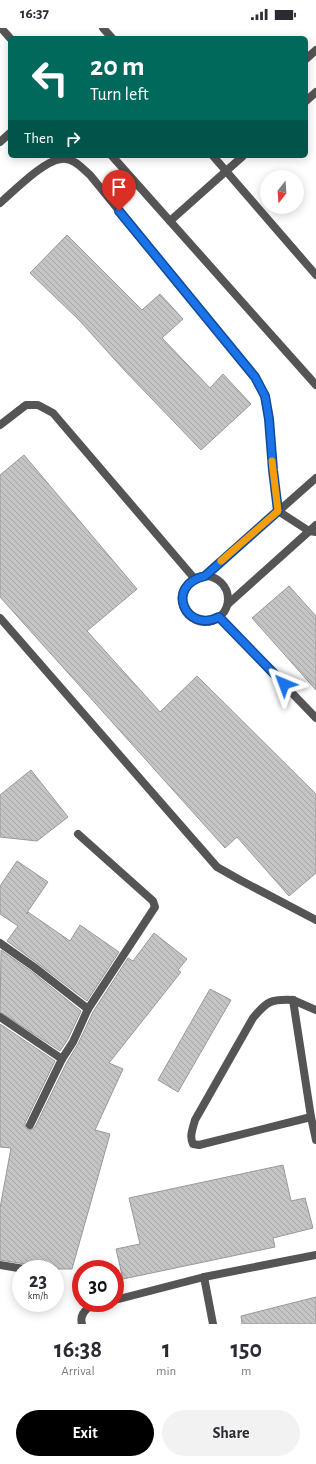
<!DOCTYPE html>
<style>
body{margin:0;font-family:"Alegreya Sans",sans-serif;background:#f2f2f3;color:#2b2b33;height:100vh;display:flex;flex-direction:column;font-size:15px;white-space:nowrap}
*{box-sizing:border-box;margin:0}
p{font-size:13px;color:#7c7c81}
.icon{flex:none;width:22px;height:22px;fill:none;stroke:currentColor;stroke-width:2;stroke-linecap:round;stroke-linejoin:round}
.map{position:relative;height:1296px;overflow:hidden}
.sheet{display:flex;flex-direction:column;background:#fff;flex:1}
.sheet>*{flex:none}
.guide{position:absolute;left:8px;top:8px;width:300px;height:122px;border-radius:6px;box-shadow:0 2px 10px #0003;background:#00695c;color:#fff;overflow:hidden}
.needle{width:26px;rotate:197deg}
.tools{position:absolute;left:260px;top:142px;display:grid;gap:8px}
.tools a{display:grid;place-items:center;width:44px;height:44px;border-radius:50%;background:#fff;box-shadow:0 2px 10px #0003;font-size:20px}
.speed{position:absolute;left:12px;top:1232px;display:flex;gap:8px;font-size:20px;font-weight:700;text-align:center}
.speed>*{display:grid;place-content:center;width:52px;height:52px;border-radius:50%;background:#fff;box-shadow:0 2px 10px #0003;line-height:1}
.speed small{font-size:10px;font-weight:400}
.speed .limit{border:6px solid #d22;background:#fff;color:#111}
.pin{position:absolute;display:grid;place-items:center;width:34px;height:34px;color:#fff;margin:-41px -17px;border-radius:50% 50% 50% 0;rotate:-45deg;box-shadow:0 0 4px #0007}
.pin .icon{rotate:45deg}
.me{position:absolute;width:44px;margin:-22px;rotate:316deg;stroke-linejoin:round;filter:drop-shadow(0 0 3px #0008)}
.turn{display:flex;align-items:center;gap:14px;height:84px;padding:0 16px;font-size:18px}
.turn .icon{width:52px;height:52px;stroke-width:2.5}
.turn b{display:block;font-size:28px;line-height:34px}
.then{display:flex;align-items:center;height:38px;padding:0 16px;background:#0003;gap:8px;font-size:15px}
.eta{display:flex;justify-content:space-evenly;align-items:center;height:68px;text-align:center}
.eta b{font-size:24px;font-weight:700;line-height:28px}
.cta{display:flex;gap:8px;margin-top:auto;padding:8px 16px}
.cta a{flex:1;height:46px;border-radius:24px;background:#000;color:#fff;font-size:16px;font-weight:700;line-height:46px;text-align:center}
.cta a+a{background:#f2f2f3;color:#2b2b33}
.status{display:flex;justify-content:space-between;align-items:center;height:28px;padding:0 20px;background:#fff;direction:ltr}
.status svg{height:11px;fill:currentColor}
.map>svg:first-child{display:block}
.building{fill:url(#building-back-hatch);stroke:#999}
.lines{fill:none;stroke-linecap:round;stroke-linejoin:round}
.minor{stroke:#555;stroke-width:8}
.route-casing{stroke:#114b97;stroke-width:10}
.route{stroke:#1a73e8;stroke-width:7}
.slow{stroke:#f59e0b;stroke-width:7}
</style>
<div class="status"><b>16:37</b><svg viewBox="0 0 49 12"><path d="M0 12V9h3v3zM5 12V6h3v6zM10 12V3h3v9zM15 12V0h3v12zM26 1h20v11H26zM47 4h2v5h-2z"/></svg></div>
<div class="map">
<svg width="316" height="1296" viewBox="0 0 316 1296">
<defs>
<pattern id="building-back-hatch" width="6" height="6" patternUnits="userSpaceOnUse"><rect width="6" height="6" fill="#c4c4c4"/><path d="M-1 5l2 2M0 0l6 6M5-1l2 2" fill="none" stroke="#a7a7a7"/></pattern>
</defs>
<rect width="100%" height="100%" fill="#fff"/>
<g class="building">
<polygon points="67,207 142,282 160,266 183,291 162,310 210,360 223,346 251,376 201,422 125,343 79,292 30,245"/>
<polygon points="24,427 137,561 87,603 160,684 197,648 316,766 316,845 289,868 237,809 225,820 0,569 0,447"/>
<polygon points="289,558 316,588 316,662 252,590"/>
<polygon points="31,742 68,789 37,813 0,809 0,767"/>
<polygon points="17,833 48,854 26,886 28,884 70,913 80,897 119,924 87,973 37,935 7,913 18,898 0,886 0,858"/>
<polygon points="154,905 187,931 178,942 181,944 109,1035 123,1041 95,1102 110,1106 72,1241 29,1241 28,1237 25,1236 0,1232 0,1180 11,1120 0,1119 0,996 55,1033 25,1095 26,1100 31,1102 35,1099 67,1034 78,1016 93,984 128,930 133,933"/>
<polygon points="1,922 31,943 81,983 68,1011 60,1023 0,984"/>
<polygon points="210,961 231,972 178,1064 158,1052"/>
<polygon points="283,1137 291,1173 305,1170 313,1200 273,1210 275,1219 123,1251 116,1221 140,1216 129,1170"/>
<polygon points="316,1269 316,1296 242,1296 241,1288"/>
</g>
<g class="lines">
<g class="minor">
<polyline points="1,0 10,10"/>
<polyline points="103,0 112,10"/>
<polyline points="306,31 316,22"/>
<polyline points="306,73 316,64"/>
<polyline points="0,114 10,105"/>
<polyline points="112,128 316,357"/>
<polyline points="213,128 316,247"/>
<path d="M0 175C14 163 43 133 61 131 73 129 82 140 90 147L255 349 265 368 269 391 273 442 278 483 309 503 316 504"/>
<polyline points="170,193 243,128"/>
<polyline points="0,397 26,377 38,377 53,385 194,550"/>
<polyline points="205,548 316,450"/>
<circle cx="205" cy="571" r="23"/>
<polyline points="228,576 316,497"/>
<polyline points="219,589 316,690"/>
<polyline points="0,590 217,839 240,852 316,892"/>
<polyline points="78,806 153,873 155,879 88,981"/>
<polyline points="0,915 34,939 88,981 73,1014 62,1031 30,1097"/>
<path d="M293 972C271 971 267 973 253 990L195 1092C193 1100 189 1108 193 1116L199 1117 311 1089"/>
<polyline points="316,982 293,972 311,1089 316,1112"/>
<polyline points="0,989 62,1031"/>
<polyline points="0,1237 24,1241"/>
<polyline points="204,1249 213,1296"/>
<polyline points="115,1272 204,1249 316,1227"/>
<path d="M82 1296C80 1289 83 1284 88 1280L105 1275"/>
</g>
</g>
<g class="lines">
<g class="route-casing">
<path id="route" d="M119 183 255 349 265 368 269 391 273 442 278 483 205 548C163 558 187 606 219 589L284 656"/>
</g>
<use href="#route" class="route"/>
<polyline class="slow" points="221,533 278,483 272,433"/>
</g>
</svg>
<div class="tools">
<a><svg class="needle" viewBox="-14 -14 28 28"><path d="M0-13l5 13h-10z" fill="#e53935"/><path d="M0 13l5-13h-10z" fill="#7c7c81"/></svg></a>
</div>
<div class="speed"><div>23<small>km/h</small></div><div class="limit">30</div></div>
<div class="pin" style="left:119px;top:183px;background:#d93025"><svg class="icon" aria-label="arrive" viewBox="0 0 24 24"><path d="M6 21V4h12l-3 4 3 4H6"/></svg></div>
<svg class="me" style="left:284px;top:656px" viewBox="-20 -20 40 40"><path d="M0-17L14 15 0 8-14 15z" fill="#1a73e8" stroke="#fff" stroke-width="4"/></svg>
<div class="guide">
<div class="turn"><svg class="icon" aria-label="left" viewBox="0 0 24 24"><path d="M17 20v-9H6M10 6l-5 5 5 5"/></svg><div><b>20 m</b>Turn left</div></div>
<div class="then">Then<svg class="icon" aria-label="right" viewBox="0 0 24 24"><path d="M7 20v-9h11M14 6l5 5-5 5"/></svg></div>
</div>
</div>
<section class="sheet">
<div class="eta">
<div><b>16:38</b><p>Arrival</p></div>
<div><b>1</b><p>min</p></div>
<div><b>150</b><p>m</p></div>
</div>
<div class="cta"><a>Exit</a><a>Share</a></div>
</section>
